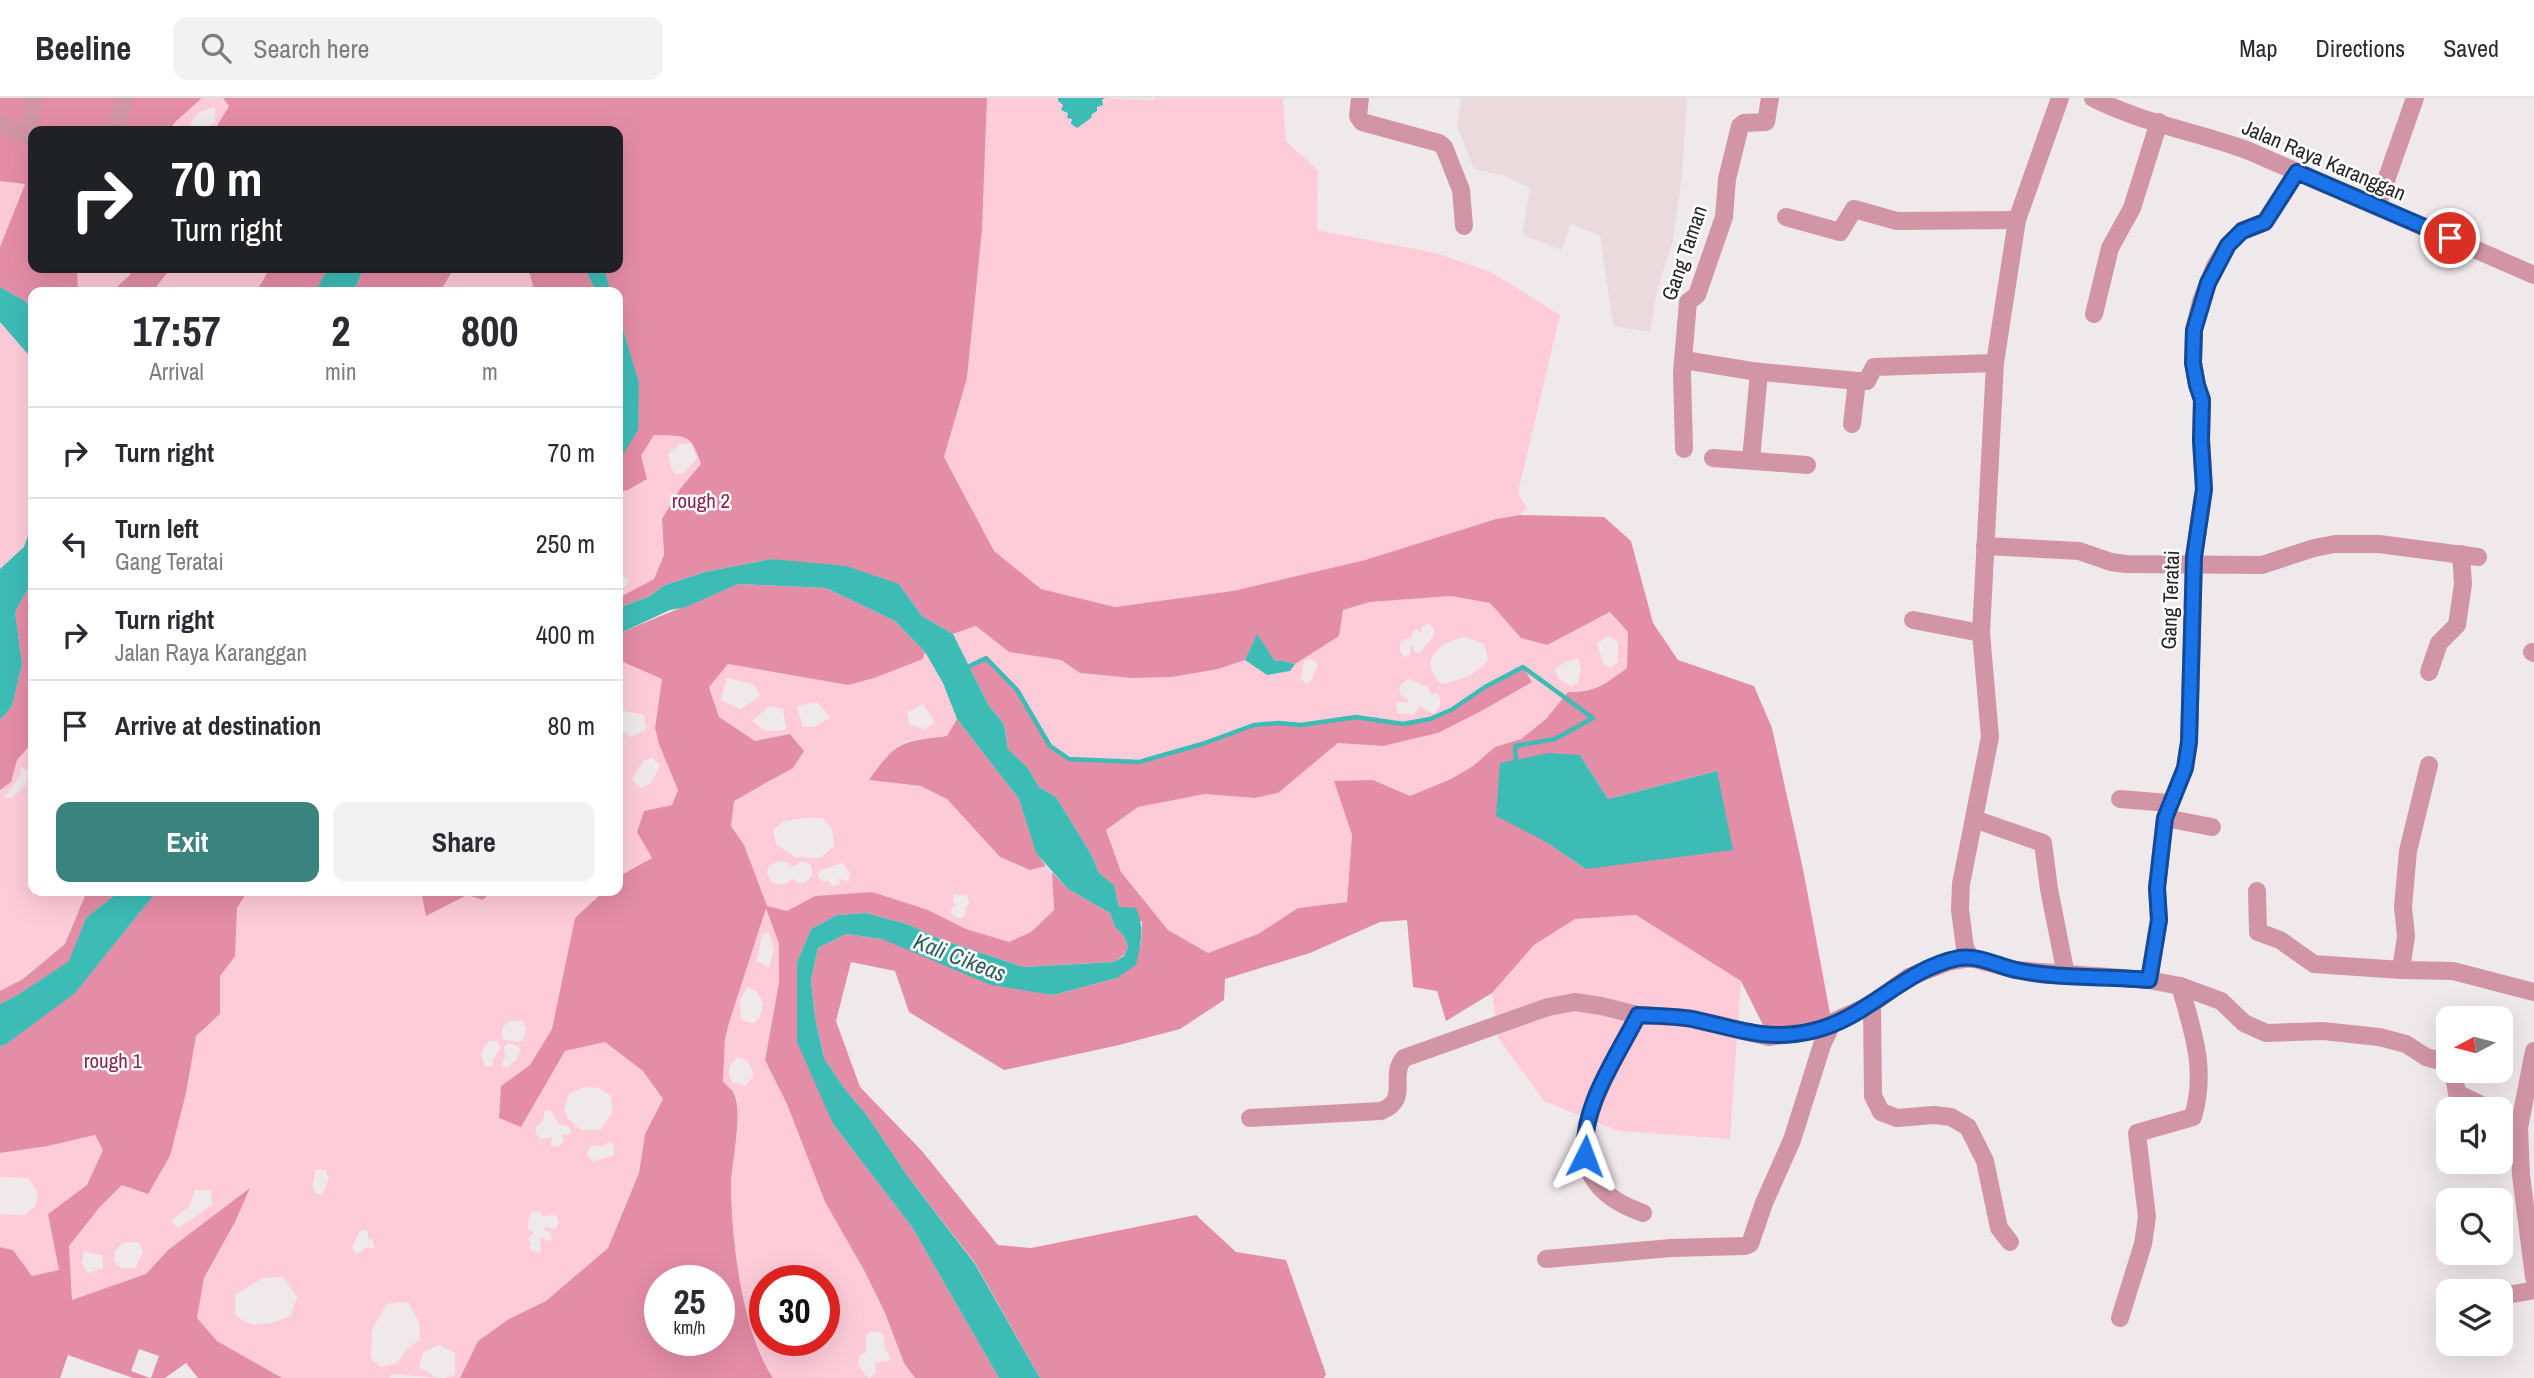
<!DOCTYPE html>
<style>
body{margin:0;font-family:"Archivo Narrow",sans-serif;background:#f2f2f3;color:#2b2b33;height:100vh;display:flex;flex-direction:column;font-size:26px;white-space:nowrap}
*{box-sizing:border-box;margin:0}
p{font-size:23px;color:#7c7c81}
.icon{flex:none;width:38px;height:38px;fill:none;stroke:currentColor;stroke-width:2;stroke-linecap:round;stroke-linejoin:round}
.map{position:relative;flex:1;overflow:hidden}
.panel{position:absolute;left:28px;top:189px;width:595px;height:609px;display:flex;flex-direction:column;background:#fff;border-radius:14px;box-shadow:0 7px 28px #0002}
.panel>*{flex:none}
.top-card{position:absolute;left:28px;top:28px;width:595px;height:147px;border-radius:14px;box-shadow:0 7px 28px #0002;background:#202124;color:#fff;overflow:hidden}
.needle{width:46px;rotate:263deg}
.tools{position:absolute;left:2436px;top:908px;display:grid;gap:14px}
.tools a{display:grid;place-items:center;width:77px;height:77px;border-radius:14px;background:#fff;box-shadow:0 7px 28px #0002;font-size:35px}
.speed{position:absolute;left:644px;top:1167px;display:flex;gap:14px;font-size:35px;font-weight:700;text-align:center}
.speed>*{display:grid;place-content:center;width:91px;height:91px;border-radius:50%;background:#fff;box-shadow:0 7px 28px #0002;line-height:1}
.speed small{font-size:18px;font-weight:400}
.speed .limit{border:10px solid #d22;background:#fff;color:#111}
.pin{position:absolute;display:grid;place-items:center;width:60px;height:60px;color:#fff;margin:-30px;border:4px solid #fff;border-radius:50%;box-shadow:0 2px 7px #0007}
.me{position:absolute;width:77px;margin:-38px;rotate:3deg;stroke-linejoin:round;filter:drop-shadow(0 0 5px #0008)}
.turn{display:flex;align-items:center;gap:24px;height:147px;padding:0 28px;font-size:32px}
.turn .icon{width:91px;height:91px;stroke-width:2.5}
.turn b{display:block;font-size:49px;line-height:60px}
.eta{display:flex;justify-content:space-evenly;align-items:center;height:119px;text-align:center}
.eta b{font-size:42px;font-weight:800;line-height:49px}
.button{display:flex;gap:14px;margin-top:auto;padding:14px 28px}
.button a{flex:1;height:80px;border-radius:14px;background:#3b837f;color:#fff;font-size:28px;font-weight:800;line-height:80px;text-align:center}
.button a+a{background:#f2f2f3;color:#2b2b33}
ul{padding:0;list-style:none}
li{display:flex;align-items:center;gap:21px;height:91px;padding:0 28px;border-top:2px solid #e1e1e2}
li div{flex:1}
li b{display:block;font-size:26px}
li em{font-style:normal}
header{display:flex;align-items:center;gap:42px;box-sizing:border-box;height:98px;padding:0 35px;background:#fff;border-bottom:2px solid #e1e1e2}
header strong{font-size:33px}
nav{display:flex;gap:38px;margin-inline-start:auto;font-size:24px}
.search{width:490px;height:63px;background:#f2f2f3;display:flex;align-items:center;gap:18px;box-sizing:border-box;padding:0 24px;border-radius:14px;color:#7c7c81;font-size:26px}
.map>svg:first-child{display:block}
.built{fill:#eadade}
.green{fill:#feccd9;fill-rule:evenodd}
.forest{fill:#e48da6;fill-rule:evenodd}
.water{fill:#3dbcb6}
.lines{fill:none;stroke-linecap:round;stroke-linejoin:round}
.stream{stroke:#3dbcb6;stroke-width:4.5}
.minor{stroke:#d295a5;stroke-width:18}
.route-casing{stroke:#114b97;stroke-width:18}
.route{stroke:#1a73e8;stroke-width:12}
.labels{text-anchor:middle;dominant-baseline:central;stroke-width:5;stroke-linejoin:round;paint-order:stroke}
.street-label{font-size:21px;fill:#282526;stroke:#fff}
.park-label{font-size:21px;fill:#8a254b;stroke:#fff}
.water-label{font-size:23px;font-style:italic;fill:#2e615e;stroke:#fff}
</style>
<header>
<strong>Beeline</strong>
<div class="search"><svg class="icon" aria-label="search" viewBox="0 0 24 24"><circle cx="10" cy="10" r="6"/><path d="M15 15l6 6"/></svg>Search here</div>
<nav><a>Map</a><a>Directions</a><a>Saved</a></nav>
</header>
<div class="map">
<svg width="2534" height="1280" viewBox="0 0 2534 1280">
<rect width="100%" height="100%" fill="#f0e9eb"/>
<polygon class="built" points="1461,0 1687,0 1682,79 1672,147 1657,192 1650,234 1613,228 1600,138 1571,126 1562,152 1522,137 1530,90 1505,78 1474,71 1457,28"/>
<g class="green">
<path d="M202 0H223L229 8 214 33H201L215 24V10C199 12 192 17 189 33H194H169L173 25Z"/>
<polygon points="987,0 1058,0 1058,3 1086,22 1105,0 1154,2 1154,0 1283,0 1286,43 1318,72 1317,132 1436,155 1491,174 1560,217 1518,395 1527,410 1520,417 1496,421 1365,462 1233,493 1115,509 1041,491 994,453 944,359 967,280 982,132"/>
<polygon points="0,83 25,85 0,149"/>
<polygon points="77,170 134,170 129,178 111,194 78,194"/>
<polygon points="171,170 270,170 256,194 152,194"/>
<polygon points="454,170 524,170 529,174 535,194 440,194"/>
<polygon points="0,224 33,262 33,423 24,449 0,471"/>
<path d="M654 337C686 339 690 333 702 366L680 391 662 421 664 457 654 481 618 500V492L627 487 628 481 618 476V394L628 392 641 358ZM691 345 697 360 684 375 676 376 671 370 668 357 679 346Z"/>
<path d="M1451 498 1490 505 1521 540 1583 528 1611 514 1628 534 1627 570C1607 584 1593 595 1568 594L1546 621 1521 641 1495 649 1473 668 1451 681 1410 698 1373 682 1335 684 1352 737 1347 804 1298 810 1258 836 1208 855 1168 832 1121 774 1106 732 1138 709 1205 696 1255 700 1278 695 1338 645 1383 648 1438 635 1523 569 1485 589 1451 612 1430 621 1403 626 1328 622 1301 627 1278 625 1254 627 1202 646 1139 664 1069 661 1050 648 1033 621 986 560 969 568 953 536 976 528 1009 554 1061 562 1080 575 1131 580 1172 579 1218 571 1245 562 1295 566 1310 556 1343 512 1370 504ZM1428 525 1434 531 1433 539 1419 555 1415 554 1413 548 1410 549V556L1405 559 1400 552V545L1405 540 1411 541 1413 533 1417 531 1421 536 1422 529ZM1609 538 1618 544V564L1610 570 1603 565 1597 545ZM1466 539 1484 546 1488 562C1475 577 1461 582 1442 586 1416 563 1440 543 1466 539ZM1577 560 1581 570 1578 585 1571 588 1559 581 1555 572 1565 564ZM1311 561 1318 566 1311 583 1306 586 1301 581 1304 563ZM1408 581 1428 589 1431 597 1438 595C1442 605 1441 609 1433 616L1420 608 1413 617 1398 615 1396 609 1397 604 1407 605 1409 602 1402 598 1399 593 1401 587Z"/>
<path d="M925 554 943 585 957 621 947 638 906 643 869 682 921 688 947 701 1000 759 1030 772 1046 768 1052 774 1054 812 1031 834 1009 845 966 831 928 812 815 798 787 813 767 809 779 846V885L765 962 787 1006 825 1104 865 1174 885 1215 904 1265 915 1280H773C743 1236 732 1146 731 1092 730 1069 744 1016 735 996 733 992 726 987 723 984L725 941 729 925 766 808 744 748 731 728 734 702C762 688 786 680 804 653L790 636 755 643 719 619 709 588 728 566 848 587 923 561ZM727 580 753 586 760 598 740 611 721 602ZM817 604 830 619 816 628 803 629 797 608ZM923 606 935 624 924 631 909 626 907 615ZM770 608 783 611 786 632 765 633 752 623ZM803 720H822L832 731 834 748 820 760 795 759 776 746 773 732 783 724ZM780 763 788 765 792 769 803 763 811 767 812 777 806 784 799 785 793 781 785 786 772 785 767 775 769 768ZM842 765 850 775 849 783 838 781 840 786 832 788 829 783H823L818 779 819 773ZM954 796 967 797 969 805 965 811 966 816 960 821 951 816 952 810 956 808 953 803ZM769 834 774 851 769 870 757 863 762 836ZM747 889 756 893 763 905 760 919 754 925 741 922 740 902ZM738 959 748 964 754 977 745 988 732 984C728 972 728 967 738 959ZM765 1183H824V1242H765ZM871 1233 882 1235 885 1243 884 1250 888 1255 890 1262 875 1265 876 1275 869 1280C861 1273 857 1268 860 1257L866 1254V1237Z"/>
<path d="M621 563 662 581 655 630 659 646 678 691 672 707 644 713 637 734 652 760 618 779V629L630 639 646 632 644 617 623 613 618 622V565ZM652 660 660 667 651 685 641 690 632 682 643 663Z"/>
<path d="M33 644V793H87L65 846 23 881 0 893V692L11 684 17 662ZM20 669 28 673 26 687 11 700 5 699 21 676Z"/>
<path d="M248 793H421L426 817 467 797 483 802 491 793H604L575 820 552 931 530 967 501 988 521 1028 565 953 605 944 643 973 663 1001 645 1036 639 1075 608 1150 546 1203 509 1221 478 1243 460 1280H444L455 1277V1255L439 1247 423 1254 419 1269 437 1280 392 1276 390 1280H282L217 1243 197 1220 204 1180 235 1124 249 1091 168 1152 146 1176 72 1203 69 1148 99 1110 122 1087 186 995 196 938 220 916V878L234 858 237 810ZM522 922 526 930 523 942 517 944 502 941V931L508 924ZM489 943H497L501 950 492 962 493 968H485L481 955ZM508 945 517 948 521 952 516 962 507 970 502 967 505 959 504 949ZM585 989 599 990 611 998 612 1016 600 1032H581L568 1020 564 1011 569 996ZM545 1012 552 1014 558 1026 569 1029 572 1034 567 1037H562L564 1043 557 1049 551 1048 552 1039 541 1041 536 1035V1029L543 1023ZM610 1044 614 1047V1057L594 1063 586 1057 591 1048H602ZM316 1071 325 1072 329 1080 322 1097 315 1095 313 1087ZM195 1092H211L212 1107 178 1130 171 1123 189 1109ZM539 1113 543 1118 556 1117 559 1123 555 1131 546 1129 543 1132 549 1134 552 1140 547 1143 540 1139 541 1153 535 1154 529 1151 531 1145 528 1141 534 1134 528 1132V1122L532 1114ZM364 1132 368 1133V1141L373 1142 374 1150H365L357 1156 352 1150 360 1133ZM138 1144 143 1154 135 1170H122L114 1164 115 1154 122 1145ZM84 1154 102 1157 103 1170 88 1175 82 1165ZM283 1179 297 1199 291 1217C274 1226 250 1233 235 1216V1197L263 1180ZM408 1204 419 1224 420 1241 406 1252 397 1265 381 1269 371 1260 372 1232 386 1206Z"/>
<polygon points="1636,817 1741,883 1730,1041 1618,1033 1544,1003 1498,940 1492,895 1534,847 1575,821"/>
<polygon points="95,1036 103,1052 87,1087 48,1116 60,1172 32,1178 13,1152 0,1149 0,1116 25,1117 36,1107 37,1093 28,1080 0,1079 0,1055 48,1048"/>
</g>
<g class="forest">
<polygon points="0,0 202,0 174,25 169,33 33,33 33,170 77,170 78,194 33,194 33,214 25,203 0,189 0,149 25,86 0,83"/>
<path d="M223 0H987L982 132 967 280 944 359 994 453 1041 491 1115 509 1233 493 1365 462 1496 421 1520 417 1604 419 1631 443 1653 525 1678 562 1754 588 1772 630 1803 771 1832 926 1769 939 1741 883 1636 817 1575 821 1534 847 1492 895 1446 923 1437 893 1413 889 1407 822 1380 824 1310 855 1225 881 1224 902 1180 931 1119 947 1004 972 909 914 895 873 851 864 836 923 860 989 922 1053 998 1147 1031 1150 1196 1117 1236 1154 1286 1162 1326 1276 1324 1280H1040L975 1165 909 1080 866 1016 844 990 824 960 815 919 811 882 818 850 846 836 882 841 1027 892 1053 897 1117 880 1141 846 1142 824 1119 809 1114 787 1099 775 1091 756 1056 699 1039 689 1028 670 1008 651 1004 626 989 608 969 568 986 560 1017 592 1050 648 1069 661 1139 664 1202 646 1254 627 1278 625 1301 627 1356 619 1403 626 1430 621 1451 612 1485 589 1523 569 1532 584 1483 612 1438 635 1383 648 1338 645 1278 695 1255 700 1205 696 1138 709 1106 732 1121 774 1168 832 1208 855 1258 836 1298 810 1347 804 1352 737 1334 683 1373 682 1410 698 1451 681 1473 668 1495 649 1521 641 1546 621 1568 594C1595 595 1606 585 1627 570L1628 534 1610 514 1547 547 1521 540 1490 505 1451 498 1370 504 1343 512 1339 538 1295 566 1284 563H1275L1257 537 1245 562 1218 571 1172 579 1131 580 1080 575 1061 562 1009 554 976 528 953 536 922 518 899 486 771 461 705 474 665 487 648 499 618 510V500L654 481 664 457 662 421 680 391 701 366C690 333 686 339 654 337L641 358 647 381 628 392 618 394V365L623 356 639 286 618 214V194H611L604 170H618V33H481L472 31 468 33H214L229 8ZM1580 657 1608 701 1717 673 1586 771 1546 744Z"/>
<polygon points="134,170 171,170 152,194 111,194 129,178"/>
<polygon points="270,170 328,170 315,194 256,194"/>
<polygon points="364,170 454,170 440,194 353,194"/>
<polygon points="524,170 585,170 596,194 535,194 529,174"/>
<polygon points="33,482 33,644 17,662 11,684 0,692 0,622 12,608 22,566 15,514"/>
<path d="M738 486 826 490 895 523 925 554 923 561 874 580 848 587 728 566 709 589 719 619 755 643 790 636 804 653 793 670 734 703 731 728 744 747 767 808 787 813 815 798 872 794 928 812 966 831 1009 844 1031 834 1054 812 1052 774 1068 791 1110 815 1115 829 1124 838 1128 849 1124 857 1114 864 1023 869 940 841 907 826 866 815 837 817 811 831 797 864 833 1026 912 1129 999 1280H915L904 1265 885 1215 865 1174 825 1104 787 1006 765 962 779 885V846L766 810 729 925 725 941 723 984C726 987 733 992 734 996 744 1016 730 1069 731 1092 732 1146 743 1236 773 1280H460L478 1243 509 1221 546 1203 608 1150 639 1075 645 1036 663 1001 643 973 605 944 565 953 521 1029 499 1020 501 988 530 967 552 931 575 820 604 793H618V779L652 760 637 734 644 713 672 707 678 692 659 646 655 630 662 581 621 563 618 565V536C658 518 698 504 738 486ZM660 1183H719V1242H660Z"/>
<path d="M957 621 1019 701 1036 754 1046 768 1030 772 1000 759 947 701 921 688 869 682C897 643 900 644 947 638Z"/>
<polygon points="87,793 120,793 86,820 70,863 19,896 0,906 0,893 23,881 65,846"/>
<polygon points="157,793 248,793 237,810 235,858 220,878 220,916 196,938 186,995 170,1058 148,1096 122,1087 99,1110 69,1148 72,1202 146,1176 168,1152 250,1090 235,1124 204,1180 197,1220 217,1243 282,1280 198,1280 186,1265 165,1280 151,1280 159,1258 139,1251 131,1273 150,1280 133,1280 68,1257 60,1280 0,1280 0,1149 13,1152 32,1178 59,1172 48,1116 87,1087 103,1052 95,1037 48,1048 0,1055 0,948 5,947 75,894"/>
<polygon points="421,793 491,793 483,802 467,797 426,818"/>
</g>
<g class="water">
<polygon points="1058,0 1105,0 1102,2 1103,7 1097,9 1097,13 1092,16 1091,20 1077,30 1071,26 1072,21 1067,20 1068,15 1061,12 1063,7 1058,3"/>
<polygon points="328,170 364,170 353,194 315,194"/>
<polygon points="585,170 604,170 611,194 596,194"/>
<polygon points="0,189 25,203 33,214 33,262 0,224"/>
<polygon points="618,214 639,285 638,332 618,365"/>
<polygon points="33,423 33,482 15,514 22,566 12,608 0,622 0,471 24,449"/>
<path d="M771 461 846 468 899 486 922 518 953 536 989 608 1004 626 1008 651 1028 670 1039 689 1056 699 1091 756 1099 775 1114 787 1119 809 1136 810C1145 829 1141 847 1136 867L1117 880 1053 897 991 887 882 841 846 836 818 850 811 882 815 919 824 960 844 990 866 1016 909 1080 975 1166 1040 1280H999L912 1129 833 1026 797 944V864L811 831 837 817 866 815 907 826 940 841 1023 869 1114 864 1124 858 1128 849 1124 838 1115 829 1110 815 1068 791 1036 755 1019 701 957 621 943 585 925 554 895 523 826 490 738 486 686 509 670 512 618 536V510L648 499 665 487 705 474Z"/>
<polygon points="1257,536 1275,563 1284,563 1295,566 1290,573 1267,577 1245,562"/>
<polygon points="1549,655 1580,657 1608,701 1717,673 1733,752 1586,771 1546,744 1496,718 1500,665"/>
<polygon points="120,793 157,793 75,895 5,947 0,948 0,906 19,896 69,863 86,820"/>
</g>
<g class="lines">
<polyline class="stream" points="964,571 986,560 1017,592 1050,648 1069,661 1139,664 1202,646 1254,627 1278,625 1301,627 1356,619 1403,626 1430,621 1451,612 1485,589 1523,569 1593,620 1555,641 1515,648 1516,664"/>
<g class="minor">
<polyline points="1360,0 1358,18 1362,24 1439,45 1444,49 1461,92 1464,128"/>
<path d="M2093 0C2141 25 2198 34 2249 53L2534 177"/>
<polyline points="0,27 29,37"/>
<polyline points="115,33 125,0"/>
<polyline points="33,38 29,37 34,0"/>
<polyline points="2377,108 2415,0"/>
<polyline points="1786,119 1840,134 1854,111 1897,123 2017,122"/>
<polyline points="2094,216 2110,150 2132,110 2159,24"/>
<polyline points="1684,262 1752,273 1857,283 1867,283 1874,269 1995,265"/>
<polyline points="1852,326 1857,283"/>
<polyline points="1684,351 1682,274 1688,204 1697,197 1724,119 1727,81 1740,28 1744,25 1766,24 1770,0"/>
<polyline points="1713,360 1807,367"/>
<polyline points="1751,362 1759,274"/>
<polyline points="1985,448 2079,453 2111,464 2126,466 2262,467 2314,450 2335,446 2379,446 2478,459"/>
<polyline points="1913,522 1981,535"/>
<polyline points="2532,554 2534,555"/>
<polyline points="2429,574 2439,545 2457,527 2463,486 2461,456"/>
<polyline points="2429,667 2408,753 2403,809 2406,838 2401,872 2453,873 2534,894"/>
<polyline points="2120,701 2169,705"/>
<polyline points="2165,720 2212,729"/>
<polyline points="1974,721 2043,745 2049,791 2066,877"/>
<polyline points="2257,793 2258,834 2280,842 2314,866 2401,872"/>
<polyline points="1971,860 1965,850 1960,812 1961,786 1990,639 1981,535 1995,265 2017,122 2060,0"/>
<polyline points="2149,882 2159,822 2157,790 2165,720 2185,670 2189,644 2194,459 2204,391 2201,342 2202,301 2197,287 2193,265 2194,232 2201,203 2215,168 2228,147 2242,133 2265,124 2297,74"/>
<polyline points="1872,906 1873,998 1881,1014 1897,1020 1934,1017 1951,1019 1968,1029 1985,1063 1999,1130 2010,1144"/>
<path d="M1638 917C1604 983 1535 1078 1643 1115"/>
<polyline points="2453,973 2457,995 2492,1012"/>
<polyline points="2501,1017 2519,1030 2521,1077 2534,1179"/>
<path d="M1250 1020 1381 1013C1411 1001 1388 979 1404 960L1548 909 1575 904 1601 908 1638 917 1689 920 1769 939 1813 933 1872 906 1909 879 1948 864 1971 860 2016 872 2149 882 2180 888 2221 903 2244 925 2266 935 2323 933 2379 939 2406 946 2426 959 2448 965"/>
<polyline points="2519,1030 2534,953"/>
<polyline points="1546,1161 1671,1150 1745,1148 1750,1146 1764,1105 1792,1042 1822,947 1832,926"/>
<polyline points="2501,1198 2530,1193 2534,1190"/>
<path d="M2120 1220 2143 1146 2147 1119 2137 1035 2193 1019C2207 971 2193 934 2180 888"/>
</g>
</g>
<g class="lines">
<g class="route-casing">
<path id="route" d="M1585 1058C1581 1008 1616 961 1638 917 1656 918 1675 918 1692 921 1736 930 1765 944 1812 933 1867 921 1903 871 1959 860 1978 857 1998 868 2016 872 2059 881 2105 878 2149 882L2159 822 2157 790 2165 720 2185 670 2189 644 2194 459 2204 391 2201 342 2202 302 2197 287 2193 265 2194 232 2208 185 2228 147 2242 133 2265 124 2297 74 2450 140"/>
</g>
<use href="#route" class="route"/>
</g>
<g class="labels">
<g class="street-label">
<text transform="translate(2324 62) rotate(23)">Jalan Raya Karanggan</text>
<text transform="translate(1684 155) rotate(-71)">Gang Taman</text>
<text transform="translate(2170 502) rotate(-88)">Gang Teratai</text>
</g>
<g class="park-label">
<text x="701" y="402">rough 2</text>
<text x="113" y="962">rough 1</text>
</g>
<g class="water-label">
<text transform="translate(960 859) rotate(21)">Kali Cikeas</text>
</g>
</g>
</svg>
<div class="tools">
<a><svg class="needle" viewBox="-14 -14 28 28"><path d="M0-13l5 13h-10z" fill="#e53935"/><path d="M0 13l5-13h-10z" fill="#7c7c81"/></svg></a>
<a><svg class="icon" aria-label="sound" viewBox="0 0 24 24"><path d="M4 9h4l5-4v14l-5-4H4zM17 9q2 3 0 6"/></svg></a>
<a><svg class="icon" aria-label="search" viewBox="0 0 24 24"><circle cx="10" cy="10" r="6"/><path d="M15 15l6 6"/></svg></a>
<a><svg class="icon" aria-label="layers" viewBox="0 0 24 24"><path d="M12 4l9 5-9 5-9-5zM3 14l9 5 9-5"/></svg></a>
</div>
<div class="speed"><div>25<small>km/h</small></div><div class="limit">30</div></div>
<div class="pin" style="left:2450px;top:140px;background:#d93025"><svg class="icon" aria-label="arrive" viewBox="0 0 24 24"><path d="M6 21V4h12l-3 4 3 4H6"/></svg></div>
<svg class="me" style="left:1585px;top:1058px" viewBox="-20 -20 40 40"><path d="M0-17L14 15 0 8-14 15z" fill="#1a73e8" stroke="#fff" stroke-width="4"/></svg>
<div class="top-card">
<div class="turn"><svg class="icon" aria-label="right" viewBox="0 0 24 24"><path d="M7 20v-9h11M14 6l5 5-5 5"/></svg><div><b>70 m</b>Turn right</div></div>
</div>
<section class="panel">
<div class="eta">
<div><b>17:57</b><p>Arrival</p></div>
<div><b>2</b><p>min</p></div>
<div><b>800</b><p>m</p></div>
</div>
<ul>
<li><svg class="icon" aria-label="right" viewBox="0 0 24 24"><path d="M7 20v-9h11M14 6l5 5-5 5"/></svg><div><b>Turn right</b></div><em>70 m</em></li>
<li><svg class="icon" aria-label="left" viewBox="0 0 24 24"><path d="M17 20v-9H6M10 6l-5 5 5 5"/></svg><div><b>Turn left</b><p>Gang Teratai</p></div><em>250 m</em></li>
<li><svg class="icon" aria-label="right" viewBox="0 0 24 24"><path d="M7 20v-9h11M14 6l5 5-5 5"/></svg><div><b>Turn right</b><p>Jalan Raya Karanggan</p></div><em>400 m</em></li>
<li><svg class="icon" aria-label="arrive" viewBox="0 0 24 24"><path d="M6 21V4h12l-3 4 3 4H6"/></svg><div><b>Arrive at destination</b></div><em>80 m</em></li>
</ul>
<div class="button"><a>Exit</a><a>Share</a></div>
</section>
</div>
